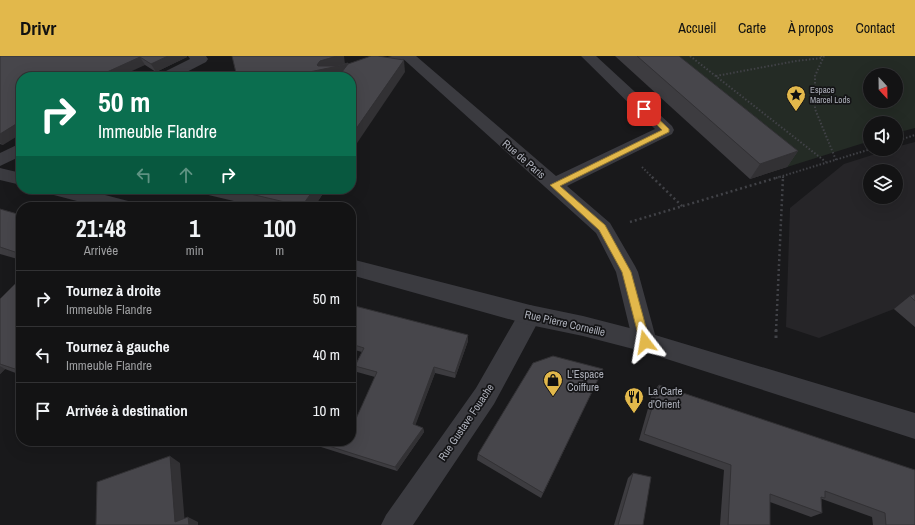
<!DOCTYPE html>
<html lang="fr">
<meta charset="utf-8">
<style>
body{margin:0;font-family:"Archivo Narrow",sans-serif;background:#202022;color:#f1f3f6;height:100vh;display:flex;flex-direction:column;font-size:15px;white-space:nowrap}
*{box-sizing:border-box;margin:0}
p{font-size:13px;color:#9d9ea0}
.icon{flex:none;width:22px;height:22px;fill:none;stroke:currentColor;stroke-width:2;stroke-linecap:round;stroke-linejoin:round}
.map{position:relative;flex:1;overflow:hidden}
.details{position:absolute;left:16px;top:146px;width:340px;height:244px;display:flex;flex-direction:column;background:#131314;border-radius:16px;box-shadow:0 4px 16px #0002,0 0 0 1px #323234}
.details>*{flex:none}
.hud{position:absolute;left:16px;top:16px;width:340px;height:122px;border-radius:16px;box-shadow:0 4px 16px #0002,0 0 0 1px #323234;background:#0b6e4f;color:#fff;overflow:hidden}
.needle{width:26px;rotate:158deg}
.controls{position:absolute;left:863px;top:12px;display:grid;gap:8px}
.controls a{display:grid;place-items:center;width:40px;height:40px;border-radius:50%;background:#131314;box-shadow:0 4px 16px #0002,0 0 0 1px #323234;font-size:20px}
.pin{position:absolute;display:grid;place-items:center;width:34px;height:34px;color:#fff;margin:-17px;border-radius:8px;box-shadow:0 2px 6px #0006}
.me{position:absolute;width:44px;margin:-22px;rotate:346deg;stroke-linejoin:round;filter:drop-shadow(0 0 3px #0008)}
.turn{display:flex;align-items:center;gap:14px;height:84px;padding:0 16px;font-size:18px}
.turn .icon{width:52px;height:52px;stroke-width:2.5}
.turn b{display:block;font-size:28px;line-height:34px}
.lanes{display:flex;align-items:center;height:38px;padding:0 16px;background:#0003;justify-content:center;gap:20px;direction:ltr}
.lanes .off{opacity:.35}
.eta{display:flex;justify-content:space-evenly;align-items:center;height:68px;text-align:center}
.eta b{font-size:24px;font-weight:800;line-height:28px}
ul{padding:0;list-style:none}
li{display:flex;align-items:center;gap:12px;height:56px;padding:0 16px;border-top:1px solid #323234}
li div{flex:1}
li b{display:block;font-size:15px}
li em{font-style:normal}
header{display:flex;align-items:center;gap:24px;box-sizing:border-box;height:56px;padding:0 20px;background:#e2b84b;color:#111}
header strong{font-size:19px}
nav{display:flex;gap:22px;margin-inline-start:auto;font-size:14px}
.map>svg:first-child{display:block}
.built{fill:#262528;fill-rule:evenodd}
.green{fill:#242b25;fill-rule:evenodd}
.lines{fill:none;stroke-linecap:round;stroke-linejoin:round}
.path-far2{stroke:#414247;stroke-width:2;stroke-dasharray:1.5 2;stroke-linecap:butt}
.path-far1{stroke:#414247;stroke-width:2.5;stroke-dasharray:2 3;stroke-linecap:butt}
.path{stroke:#414247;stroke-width:3;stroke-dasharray:2.5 3.5;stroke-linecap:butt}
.service{fill:#3b3b40;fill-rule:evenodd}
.minor{fill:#3b3b40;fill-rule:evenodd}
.tertiary{fill:#3b3b40;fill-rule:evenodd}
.wall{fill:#3d3c40}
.shaded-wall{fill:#323134}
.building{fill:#47464b;stroke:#323134}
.route{fill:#e2b84b;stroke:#937831}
.labels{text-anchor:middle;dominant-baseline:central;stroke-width:3.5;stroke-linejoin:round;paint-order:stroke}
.far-poi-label{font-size:9px;fill:#adb0ba;stroke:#141416;text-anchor:start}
.street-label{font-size:11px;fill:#adb0ba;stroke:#141416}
.poi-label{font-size:11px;fill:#adb0ba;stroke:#141416;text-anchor:start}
</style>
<header>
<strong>Drivr</strong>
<nav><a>Accueil</a><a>Carte</a><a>À propos</a><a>Contact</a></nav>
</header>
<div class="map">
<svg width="915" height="469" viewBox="0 0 915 469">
<rect width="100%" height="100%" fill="#19191b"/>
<path class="built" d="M915 86V271L894 253 819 282 786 271 790 152 844 108 891 93H896V91ZM870 115H896V141H870Z"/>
<path class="green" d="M655 0H915V72L896 77V67H870V85L787 111ZM870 19H896V45H870Z"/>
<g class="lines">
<g class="path-far2">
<polyline points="690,0 826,106"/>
<polyline points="824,0 815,20 815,53 836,104"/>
<polyline points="716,20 796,5 822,2 821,0"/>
<polyline points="896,85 915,79"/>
<polyline points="642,111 653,122"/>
<polyline points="776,122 871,93"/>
<polyline points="783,122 783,119"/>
</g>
<g class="path-far1">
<polyline points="652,121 682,150"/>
<polyline points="630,166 779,121"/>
<polyline points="776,275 783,121"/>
</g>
<polyline class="path" points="776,282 776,274"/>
<polygon class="service" points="392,0 412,0 411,2 374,10 369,7 370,5"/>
<g class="minor">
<polygon points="188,0 206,0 208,3 206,6 177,21 157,21 160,18 190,3"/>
<polygon points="400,0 416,0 556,120 655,73 581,0 596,0 672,70 674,74 672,78 567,130 610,167 635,210 638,216 657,286 653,293 645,296 637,293 633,286 616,216 596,177"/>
<polygon points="21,87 21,100 0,110 0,97"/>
<polygon points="530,249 538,252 541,259 538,266 494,348 413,469 381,469 386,459 476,332 522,252"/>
</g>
<g class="tertiary">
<polygon points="0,112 21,117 21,129 0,124"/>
<polygon points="48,133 82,133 132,146 135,151 100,151 50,138"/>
<polygon points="351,203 530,249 583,260 645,276 915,357 915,383 645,296 583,280 530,269 351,219"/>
</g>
</g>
<g class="wall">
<polygon points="0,0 187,1 156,16 145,9 21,21 3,89 0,88"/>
<polygon points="615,0 679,0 798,95 787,111 750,123"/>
<polygon points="183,133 326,133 314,151 259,151"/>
<polygon points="0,153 21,159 21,204 0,198"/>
<polygon points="21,222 21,319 5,313 0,318 0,243"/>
<polygon points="915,238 915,271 894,253 910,240"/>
<polygon points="351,249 468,285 455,322 435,317 415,369 423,372 424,376 397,415 302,385 351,385 355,365 375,321 357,316 355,310 362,296 351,293"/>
<polygon points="603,313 541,442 477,404 478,398"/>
<polygon points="659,329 915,469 873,469 872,461 822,443 821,443 822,457 811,461 770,446 770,469 720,469 724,414 639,384 653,335"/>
<polygon points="633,417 643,469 614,469 628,422"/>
</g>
<g class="shaded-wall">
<polygon points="168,0 187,0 187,1 156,16 151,8"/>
<polygon points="337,0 344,0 345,8 348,8 347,21 285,21 317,9 320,5"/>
<polygon points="140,1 145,9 119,21 96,21"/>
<polygon points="404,4 405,16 351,96 351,80"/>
<polygon points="21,65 21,78 3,89 0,87 0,78"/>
<polygon points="798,95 787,111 750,123 760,108"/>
<polygon points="314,133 326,133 314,151 302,151 302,150"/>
<polygon points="21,273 21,279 17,277"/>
<polygon points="468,279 468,285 455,322 455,317"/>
<polygon points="0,310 5,313 0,318"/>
<polygon points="434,311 435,317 414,373 413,368"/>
<polygon points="423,372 424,376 397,415 395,411"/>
<polygon points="170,400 180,407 185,469 175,466"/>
<polygon points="188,461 198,466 198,469 189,469"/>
</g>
<g class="building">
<polygon points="0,0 168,0 151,8 140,1 96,21 21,21 21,65 0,78"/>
<polygon points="232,0 337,0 320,5 317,9 318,10 335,10 348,7 348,8 371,0 378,0 404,4 351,80 351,21 338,21 348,8 285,21 237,21"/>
<polygon points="637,0 679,0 798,95 760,108"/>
<polygon points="229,133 314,133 302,150"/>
<polygon points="0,153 21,159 21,198 0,191"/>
<polygon points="21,222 21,273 17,277 21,278 21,315 0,308 0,243"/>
<polygon points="915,238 915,245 910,240"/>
<polygon points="351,249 468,279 455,317 434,311 413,368 423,372 395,411 313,385 351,385 351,363 355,365 377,316 355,310 364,292 351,288"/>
<polygon points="553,300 603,313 543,437 478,398 533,307"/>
<polygon points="659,329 915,414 915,469 886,469 885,457 825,435 825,442 821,441 822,457 770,438 770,469 728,469 731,409 644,378"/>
<polygon points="170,400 175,466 188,461 189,469 96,469 97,426"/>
<polygon points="633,417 651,421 643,469 618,469"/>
</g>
<polygon class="route" points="642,51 646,51 669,73 669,76 560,130 605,169 631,216 650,286 648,289 645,290 641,289 640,286 622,216 599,174 550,129 662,74 642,54"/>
<defs>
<g id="sight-pin" transform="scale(1)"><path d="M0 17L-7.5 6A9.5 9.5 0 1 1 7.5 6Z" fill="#e2b84b" stroke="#141416"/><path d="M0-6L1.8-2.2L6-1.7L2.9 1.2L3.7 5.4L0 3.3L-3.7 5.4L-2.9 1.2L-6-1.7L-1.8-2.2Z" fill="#111"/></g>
<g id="shop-pin" transform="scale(1)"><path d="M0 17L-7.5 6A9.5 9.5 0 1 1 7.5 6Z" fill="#e2b84b" stroke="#141416"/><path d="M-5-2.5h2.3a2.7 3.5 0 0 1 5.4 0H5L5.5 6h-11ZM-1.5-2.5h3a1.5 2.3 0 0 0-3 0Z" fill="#111"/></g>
<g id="restaurant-pin" transform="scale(1)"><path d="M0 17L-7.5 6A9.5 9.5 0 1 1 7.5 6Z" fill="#e2b84b" stroke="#141416"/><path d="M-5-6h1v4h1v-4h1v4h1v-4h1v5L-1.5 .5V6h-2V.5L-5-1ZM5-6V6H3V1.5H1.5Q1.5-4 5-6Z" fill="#111"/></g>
</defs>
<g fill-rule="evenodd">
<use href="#sight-pin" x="796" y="39"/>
<use href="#shop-pin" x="553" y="324"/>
<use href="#restaurant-pin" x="634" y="341"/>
</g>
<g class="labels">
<g class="far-poi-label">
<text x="810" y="34">Espace<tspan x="810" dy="10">Marcel Lods</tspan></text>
</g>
<g class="street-label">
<text transform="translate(524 103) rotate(41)">Rue de Paris</text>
<text transform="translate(565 267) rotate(13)">Rue Pierre Corneille</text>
<text transform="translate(466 366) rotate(-56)">Rue Gustave Fouache</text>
</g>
<g class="poi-label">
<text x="567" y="318">L'Espace<tspan x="567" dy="13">Coiffure</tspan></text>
<text x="648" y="335">La Carte<tspan x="648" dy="13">d'Orient</tspan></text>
</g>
</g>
</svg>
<div class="controls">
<a><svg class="needle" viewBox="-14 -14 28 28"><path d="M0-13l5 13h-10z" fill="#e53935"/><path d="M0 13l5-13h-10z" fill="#9d9ea0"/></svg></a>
<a><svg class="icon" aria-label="sound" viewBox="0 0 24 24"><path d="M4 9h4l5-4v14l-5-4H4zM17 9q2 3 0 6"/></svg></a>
<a><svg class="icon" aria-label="layers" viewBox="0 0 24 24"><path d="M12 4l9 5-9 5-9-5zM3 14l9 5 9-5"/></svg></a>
</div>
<div class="pin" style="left:644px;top:53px;background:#d93025"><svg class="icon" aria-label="arrive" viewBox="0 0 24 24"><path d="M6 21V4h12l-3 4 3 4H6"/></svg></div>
<svg class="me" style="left:645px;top:286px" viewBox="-20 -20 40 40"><path d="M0-17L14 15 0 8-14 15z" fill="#e2b84b" stroke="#fff" stroke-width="4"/></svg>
<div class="hud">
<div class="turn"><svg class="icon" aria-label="right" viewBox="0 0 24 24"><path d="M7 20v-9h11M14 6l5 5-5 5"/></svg><div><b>50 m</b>Immeuble Flandre</div></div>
<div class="lanes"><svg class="icon off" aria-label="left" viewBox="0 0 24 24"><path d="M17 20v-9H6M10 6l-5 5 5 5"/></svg><svg class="icon off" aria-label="ahead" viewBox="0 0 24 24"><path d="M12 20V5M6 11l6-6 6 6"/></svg><svg class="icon" aria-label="right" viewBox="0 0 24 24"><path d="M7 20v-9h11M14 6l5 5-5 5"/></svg></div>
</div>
<section class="details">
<div class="eta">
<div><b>21:48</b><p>Arrivée</p></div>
<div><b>1</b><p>min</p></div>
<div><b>100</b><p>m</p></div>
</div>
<ul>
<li><svg class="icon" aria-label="right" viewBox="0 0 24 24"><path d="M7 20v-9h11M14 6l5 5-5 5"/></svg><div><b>Tournez à droite</b><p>Immeuble Flandre</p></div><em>50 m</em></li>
<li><svg class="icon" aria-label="left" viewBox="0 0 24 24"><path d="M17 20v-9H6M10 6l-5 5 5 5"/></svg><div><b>Tournez à gauche</b><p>Immeuble Flandre</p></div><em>40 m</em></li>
<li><svg class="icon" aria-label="arrive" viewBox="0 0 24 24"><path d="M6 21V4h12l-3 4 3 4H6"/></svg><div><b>Arrivée à destination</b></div><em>10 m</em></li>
</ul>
</section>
</div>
